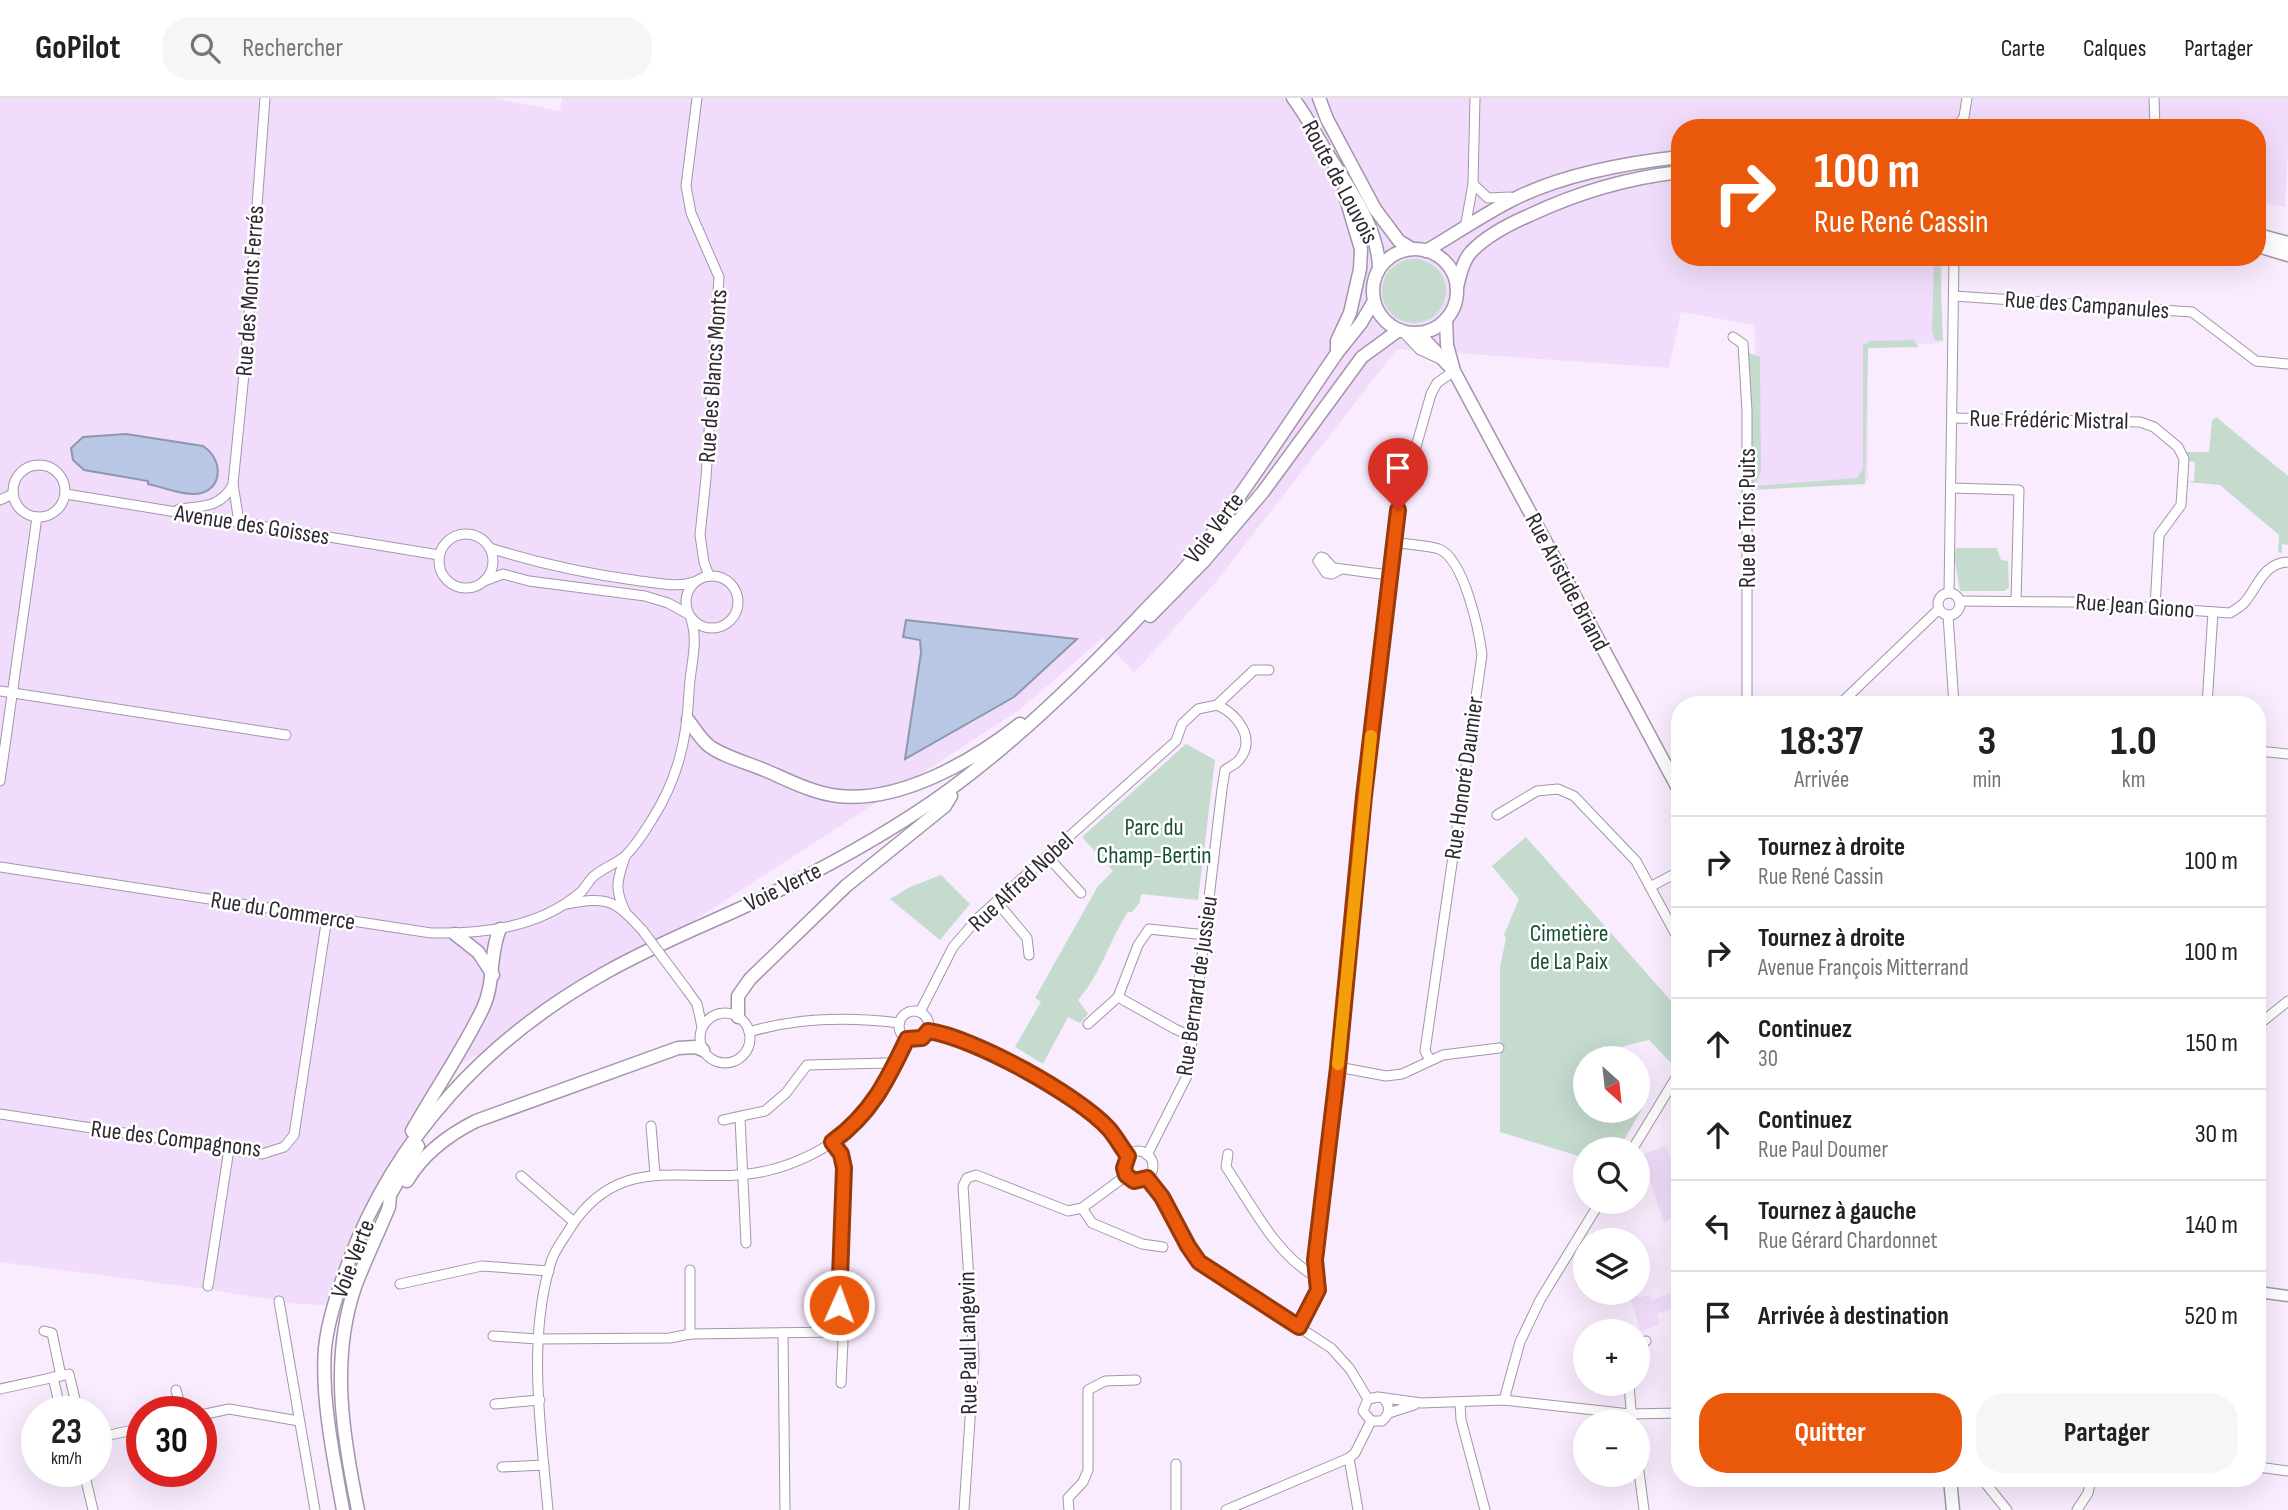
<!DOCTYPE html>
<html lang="fr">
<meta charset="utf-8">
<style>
body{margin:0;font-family:"Sofia Sans Condensed",sans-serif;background:#f6f6f6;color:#202124;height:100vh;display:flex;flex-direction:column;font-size:26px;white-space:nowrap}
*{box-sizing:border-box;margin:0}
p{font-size:23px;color:#757577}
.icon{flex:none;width:38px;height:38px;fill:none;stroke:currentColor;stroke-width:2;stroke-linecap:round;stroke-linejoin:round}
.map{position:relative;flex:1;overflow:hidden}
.details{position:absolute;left:1671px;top:598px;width:595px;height:791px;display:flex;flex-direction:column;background:#fff;border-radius:28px;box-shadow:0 7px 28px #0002}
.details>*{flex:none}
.top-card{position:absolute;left:1671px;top:21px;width:595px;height:147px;border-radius:28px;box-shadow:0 7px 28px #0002;background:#ea580c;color:#fff;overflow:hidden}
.needle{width:46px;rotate:153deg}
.buttons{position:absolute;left:1573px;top:948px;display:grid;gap:14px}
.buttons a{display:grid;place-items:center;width:77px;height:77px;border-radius:50%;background:#fff;box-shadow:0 7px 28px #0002;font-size:35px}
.speed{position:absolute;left:21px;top:1298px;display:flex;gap:14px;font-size:35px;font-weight:700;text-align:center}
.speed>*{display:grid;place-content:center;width:91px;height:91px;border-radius:50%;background:#fff;box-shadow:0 7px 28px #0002;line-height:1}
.speed small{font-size:18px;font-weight:400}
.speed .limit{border:10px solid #d22;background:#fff;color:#111}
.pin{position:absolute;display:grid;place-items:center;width:60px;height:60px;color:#fff;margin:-72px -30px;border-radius:50% 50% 50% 0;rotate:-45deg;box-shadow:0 0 7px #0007}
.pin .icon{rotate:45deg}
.me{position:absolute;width:77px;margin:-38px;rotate:2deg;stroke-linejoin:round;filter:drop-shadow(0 0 5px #0008)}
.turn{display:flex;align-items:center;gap:24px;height:147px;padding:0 28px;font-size:32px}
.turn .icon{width:91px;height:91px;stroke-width:2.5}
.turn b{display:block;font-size:49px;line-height:60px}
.eta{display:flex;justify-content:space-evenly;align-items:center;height:119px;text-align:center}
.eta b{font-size:42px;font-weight:700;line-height:49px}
.primary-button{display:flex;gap:14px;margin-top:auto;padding:14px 28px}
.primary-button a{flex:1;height:80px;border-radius:28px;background:#ea580c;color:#fff;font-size:28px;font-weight:700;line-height:80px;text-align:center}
.primary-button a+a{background:#f6f6f6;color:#202124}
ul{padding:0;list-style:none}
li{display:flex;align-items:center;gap:21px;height:91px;padding:0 28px;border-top:2px solid #e0e0e0}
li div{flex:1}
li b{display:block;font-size:26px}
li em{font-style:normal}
header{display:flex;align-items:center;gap:42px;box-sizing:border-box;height:98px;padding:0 35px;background:#fff;border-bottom:2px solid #e0e0e0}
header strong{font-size:33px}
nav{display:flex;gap:38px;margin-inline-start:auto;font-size:24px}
.search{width:490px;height:63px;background:#f6f6f6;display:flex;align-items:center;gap:18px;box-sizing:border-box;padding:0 24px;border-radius:28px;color:#757577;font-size:26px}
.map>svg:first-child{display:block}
.built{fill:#f1ddfb}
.green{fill:#c5dbce}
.water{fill:#b7c7e4;stroke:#8e97ae;stroke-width:2}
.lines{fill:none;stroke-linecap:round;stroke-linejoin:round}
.minor-casing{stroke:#a495ab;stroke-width:11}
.tertiary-casing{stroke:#a495ab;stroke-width:13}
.secondary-casing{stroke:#a495ab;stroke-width:15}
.minor{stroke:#fff;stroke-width:9}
.tertiary{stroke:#fff;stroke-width:10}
.secondary{stroke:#fff;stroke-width:12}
.minor-bridge-casing{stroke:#a495ab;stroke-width:11;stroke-linecap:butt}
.minor-bridge{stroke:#fff;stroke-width:9}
.route-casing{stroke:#983908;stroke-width:18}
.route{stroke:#ea580c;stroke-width:12}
.slow{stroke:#f59e0b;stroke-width:12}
.labels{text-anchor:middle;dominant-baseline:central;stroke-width:5;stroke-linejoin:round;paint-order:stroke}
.street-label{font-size:24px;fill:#2e2831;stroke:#fff}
.park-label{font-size:24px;fill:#185036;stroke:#fff}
</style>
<header>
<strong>GoPilot</strong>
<div class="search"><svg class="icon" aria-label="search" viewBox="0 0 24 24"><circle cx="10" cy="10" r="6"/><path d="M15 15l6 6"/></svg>Rechercher</div>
<nav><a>Carte</a><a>Calques</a><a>Partager</a></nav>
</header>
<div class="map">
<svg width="2288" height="1412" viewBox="0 0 2288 1412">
<rect width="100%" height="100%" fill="#f9ecff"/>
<g class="built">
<polygon points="0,0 494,0 560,13 562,0 2288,0 2288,53 2285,109 2258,105 2258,30 1680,30 1680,159 1943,159 1939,245 1868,248 1868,383 1757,389 1755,227 1681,214 1669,270 1397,251 1215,485 1134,575 1103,540 1018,613 678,833 485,953 446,974 325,1207 298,1206 206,1191 0,1164"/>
<polygon points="1666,1048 1671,1061 1678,1059 1676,1051 1680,1049 1680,1064 1673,1067 1680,1089 1680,1118 1664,1124 1641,1057"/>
<polygon points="1680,1192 1680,1208 1657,1216 1660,1226 1641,1233 1628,1195 1636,1195 1638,1200 1650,1197 1652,1202"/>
</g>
<g class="green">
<circle cx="1414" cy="193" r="32"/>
<polygon points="1934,163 1940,164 1943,243 1935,242 1932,233"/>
<polygon points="1914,242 1919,249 1868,250 1865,386 1752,392 1747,254 1760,259 1761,373 1755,388 1857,380 1863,371 1863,247 1870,243"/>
<polygon points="2216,319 2288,378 2288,447 2282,446 2282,455 2278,454 2279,437 2220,387 2187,384 2194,383 2195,364 2187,363 2187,354 2209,354 2212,323"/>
<polygon points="1956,450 1997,450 2001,462 2008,463 2009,489 2005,493 1960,493 1955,463"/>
<path d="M1186 646 1215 662 1198 802 1141 796 1140 804 1132 814H1128C1109 843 1101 876 1078 902L1088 916 1080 925 1068 919 1043 966 1015 949 1041 904 1035 900 1098 788 1113 773 1082 739Z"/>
<polygon points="1526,739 1680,913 1680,951 1671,965 1649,942 1608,952 1610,961 1586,961 1586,1013 1638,1013 1638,1008 1642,1011 1618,1052 1586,1052 1585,1060 1500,1034 1500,869 1506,840 1504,837 1519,801 1492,768"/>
<polygon points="941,777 970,806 940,842 890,801 910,789"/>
</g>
<g class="water">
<path d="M126 336 203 348C225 362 223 396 193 396 179 396 162 389 148 386V383L84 372 73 362 71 350 83 339Z"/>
<polygon points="906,522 1077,541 1014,599 905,661 921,555 920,542 903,539"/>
</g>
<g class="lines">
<g class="minor-casing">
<g id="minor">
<polyline points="697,0 686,88 691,115 719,179 706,380 700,437 704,464 709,478"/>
<polyline points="2154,0 2155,30"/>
<polyline points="1956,30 1964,19 1967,0"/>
<polyline points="1473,86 1488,100 1510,99"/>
<polyline points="1465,130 1473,86 1475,0"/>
<polyline points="1954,198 2192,214 2256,263 2288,266"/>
<polyline points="1403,234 1420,252 1440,261"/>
<polyline points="1733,239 1743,246 1747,313 1747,607"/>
<polyline points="1952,320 2140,324 2154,329 2178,349 2184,361 2181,407 2159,437 2155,510"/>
<circle cx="39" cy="393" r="26"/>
<polyline points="1951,390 2019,392 2016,503"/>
<polyline points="66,396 439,457"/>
<polyline points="0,402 13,396"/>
<path d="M179 411C203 408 220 410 233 387"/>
<polyline points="239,424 233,386 246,256 265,0"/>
<circle cx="466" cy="463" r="27"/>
<path d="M1395 444C1409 447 1426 447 1439 451 1464 461 1479 532 1482 557L1425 953 1430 962"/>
<path d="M490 450C540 466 588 476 640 483 660 485 675 490 694 484"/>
<path d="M1341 471 1332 476 1326 475 1318 463 1321 459 1324 460 1333 470C1352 472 1371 475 1390 477"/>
<circle cx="712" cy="504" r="26"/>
<polyline points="484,483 503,476 529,483 645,498 668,505 688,516"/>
<circle cx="1949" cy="506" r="11"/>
<polyline points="1949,495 1954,159"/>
<path d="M1959 503 2074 504 2230 515C2235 512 2240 509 2244 505 2258 489 2263 465 2288 464"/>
<polyline points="1948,517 1954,607"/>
<polyline points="0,593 286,637"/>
<polyline points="1839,607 1939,511"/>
<polyline points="2207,607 2213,514"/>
<polyline points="2258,653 2288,656"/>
<polyline points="0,683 37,419"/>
<polyline points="1497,717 1537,693 1558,691 1574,698 1636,763 1680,844"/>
<polyline points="1047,758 1081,795"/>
<path d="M625 759C617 783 614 790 625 813"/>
<path d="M0 769 431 835C483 836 539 830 581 794 586 789 589 782 594 778 603 770 616 766 625 758 636 748 645 733 653 720 678 680 687 641 689 594 690 569 699 545 691 521"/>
<polyline points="1650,789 1680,773"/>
<polyline points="997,804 1027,840 1029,857"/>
<path d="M567 806C608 798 615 802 643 833"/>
<polyline points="687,892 697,906 702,929"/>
<polyline points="1118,899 1175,931 1193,939"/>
<circle cx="914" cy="928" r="15"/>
<polyline points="920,914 953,849 979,819 1176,643 1182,626 1198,611 1217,607 1254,572 1269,572"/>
<circle cx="725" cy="940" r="25"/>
<polyline points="1088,926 1118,899 1138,847 1149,831 1206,837"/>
<polyline points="2258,927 2288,903"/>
<path d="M928 933C972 939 1079 998 1109 1031 1116 1039 1121 1049 1128 1058"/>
<path d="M749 934C796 920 850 919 899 925"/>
<polyline points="1338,969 1386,978 1402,976 1443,957 1499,950"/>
<polyline points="0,1016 262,1056 284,1049 294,1037 327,819"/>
<polyline points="740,1020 746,1145"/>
<polyline points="723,1022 765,1013 786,995 807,967 887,965 894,968"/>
<polyline points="651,1028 655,1076"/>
<polyline points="832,1044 841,1056 844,1070 839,1234 843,1244 841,1285"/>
<polyline points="1632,1052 1680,973"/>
<circle cx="1138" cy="1068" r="15"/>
<path d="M1228 1056 1226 1069C1252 1107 1275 1156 1316 1179"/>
<path d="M1147 1057 1188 976 1222 691 1225 672C1229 669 1236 666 1239 662 1257 640 1237 616 1217 607"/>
<polyline points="521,1078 574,1124"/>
<path d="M1147 1080C1168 1106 1180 1137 1199 1164L1331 1250 1350 1271 1368 1301"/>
<polyline points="1082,1110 1092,1125 1142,1146 1163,1149"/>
<polyline points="690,1172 690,1236"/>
<polyline points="400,1186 482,1168 549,1173"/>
<polyline points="208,1188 229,1051"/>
<polyline points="279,1203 315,1412"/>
<polyline points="1299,1229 1317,1193 1314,1165 1338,969 1362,723 1398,412 1431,296 1437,285 1454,273"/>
<polyline points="44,1233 52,1235 61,1278"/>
<polyline points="783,1235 785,1412"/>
<polyline points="493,1238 538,1241 670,1240 690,1236 839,1234"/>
<polyline points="1638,1249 1646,1243"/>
<polyline points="53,1279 61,1314"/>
<polyline points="1629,1286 1632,1325"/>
<polyline points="0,1291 69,1276 78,1314"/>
<polyline points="176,1292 182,1314"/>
<path d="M1383 1300C1391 1308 1390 1316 1382 1323H1371L1363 1313 1368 1301 1378 1299 1421 1305 1504 1302 1630 1316 1680 1315"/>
<polyline points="1504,1302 1520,1244 1540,1202 1600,1104"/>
<polyline points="1460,1304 1461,1322 1485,1412"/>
<polyline points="495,1306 540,1302"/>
<polyline points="1389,1315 1414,1307"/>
<polyline points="201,1317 229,1311 299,1323"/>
<polyline points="96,1340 142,1330"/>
<polyline points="1349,1360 1358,1412"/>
<polyline points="1176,1366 1176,1412"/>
<polyline points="1638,1366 1644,1412"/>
<polyline points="502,1369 544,1367"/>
<polyline points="2258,1369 2288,1373"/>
<polyline points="84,1374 93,1412"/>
<polyline points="1982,1381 2007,1412"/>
<path d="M548 1412C541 1333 527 1241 551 1164 554 1153 563 1142 569 1132 621 1048 692 1090 766 1073 797 1066 827 1050 851 1031 878 1009 893 972 907 941"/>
<polyline points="964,1412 974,1261 963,1088 967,1080 976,1077 1068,1113 1082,1110 1127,1077"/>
<polyline points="1069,1412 1068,1400 1083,1384 1088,1372 1088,1292 1105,1283 1136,1282"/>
<polyline points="1226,1412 1349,1360 1355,1355 1371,1323"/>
<polyline points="2077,1412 2088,1395 2091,1381"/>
</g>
</g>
<g class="tertiary-casing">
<polyline id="tertiary" points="2258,1194 2288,1198"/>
</g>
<g class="secondary-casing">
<g id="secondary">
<path d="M1293 0C1305 16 1315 34 1325 52 1346 86 1379 129 1379 171"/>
<polyline points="1319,0 1327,21 1375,111 1399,143 1412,151"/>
<polyline points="2258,137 2288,145"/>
<polyline points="2258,148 2288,157"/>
<circle cx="1415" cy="193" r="42"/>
<path d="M1426 153C1455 136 1484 116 1514 101 1564 76 1625 65 1680 59"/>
<path d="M1457 189C1460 177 1463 163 1471 154 1487 137 1509 126 1530 117 1579 94 1626 80 1680 74"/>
<polyline points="1446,221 1447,247 1454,273 1680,694"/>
<polyline points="1418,235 1454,273"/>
<polyline points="1337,254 1337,243 1350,215 1360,171 1361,151 1344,94"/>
<polyline points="1150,518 1204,463 1263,394 1362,259 1399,232"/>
<path d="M688 622C694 630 700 640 708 647 721 658 751 666 767 673 790 683 813 695 838 698 900 705 973 663 1020 626"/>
<polyline points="455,836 478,854 493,877"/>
<polyline points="738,919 738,898 750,881 846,788 945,708 951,698"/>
<path d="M412 1033C435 992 463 952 483 910 495 885 489 855 500 831"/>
<path d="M407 1083C423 1056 448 1037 476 1023L678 950 696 949 703 952"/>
<polyline points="1950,1381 1953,1412"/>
<path d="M343 1412C334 1362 321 1300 325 1250 328 1221 339 1190 349 1163 396 1038 487 941 603 876 662 842 727 819 787 788 843 760 898 729 949 692 1017 642 1078 583 1136 522 1156 500 1179 479 1197 456 1247 391 1291 322 1337 255L1361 225 1374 203"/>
<path d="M358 1412C343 1339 330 1262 355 1189 365 1162 378 1136 389 1109L390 1097 418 1048"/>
</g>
</g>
<use href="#minor" class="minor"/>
<use href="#tertiary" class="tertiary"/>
<use href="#secondary" class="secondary"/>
<g class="minor-bridge-casing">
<polyline id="minor-bridge" points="643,833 687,892"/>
</g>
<use href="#minor-bridge" class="minor-bridge"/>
</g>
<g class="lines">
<g class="route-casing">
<path id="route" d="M839 1207 844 1070 841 1056 832 1044C871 1016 887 983 907 941L922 940 928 933C973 939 1078 997 1109 1031 1116 1039 1121 1049 1128 1058L1124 1070 1126 1077 1134 1083 1147 1080 1162 1099 1188 1148 1199 1164 1299 1229 1318 1192 1315 1162 1338 969 1364 698 1398 412"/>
</g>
<use href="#route" class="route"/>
<polyline class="slow" points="1338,966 1371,638"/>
</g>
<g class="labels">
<g class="street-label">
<text transform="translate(1340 84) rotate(62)">Route de Louvois</text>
<text transform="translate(250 193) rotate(-86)">Rue des Monts Ferrés</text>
<text transform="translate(2087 207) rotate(4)">Rue des Campanules</text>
<text transform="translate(713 278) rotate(-86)">Rue des Blancs Monts</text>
<text transform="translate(2049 322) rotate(1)">Rue Frédéric Mistral</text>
<text transform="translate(1747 420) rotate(-90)">Rue de Trois Puits</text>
<text transform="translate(252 427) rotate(9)">Avenue des Goisses</text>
<text transform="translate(1214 430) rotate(-53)">Voie Verte</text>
<text transform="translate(1567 484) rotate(62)">Rue Aristide Briand</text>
<text transform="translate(2135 508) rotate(4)">Rue Jean Giono</text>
<text transform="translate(1464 680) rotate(-82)">Rue Honoré Daumier</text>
<text transform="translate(1021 784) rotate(-43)">Rue Alfred Nobel</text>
<text transform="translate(783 789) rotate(-26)">Voie Verte</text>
<text transform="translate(283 813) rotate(9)">Rue du Commerce</text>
<text transform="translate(1197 888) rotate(-82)">Rue Bernard de Jussieu</text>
<text transform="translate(176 1041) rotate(7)">Rue des Compagnons</text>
<text transform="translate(353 1161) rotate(-69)">Voie Verte</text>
<text transform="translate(968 1245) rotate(-91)">Rue Paul Langevin</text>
</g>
<g class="park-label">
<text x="1154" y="729">Parc du<tspan x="1154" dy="28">Champ-Bertin</tspan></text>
<text x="1569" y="835">Cimetière<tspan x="1569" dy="28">de La Paix</tspan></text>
</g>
</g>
</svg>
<div class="buttons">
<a><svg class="needle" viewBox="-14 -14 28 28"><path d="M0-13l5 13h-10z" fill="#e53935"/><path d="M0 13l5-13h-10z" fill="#757577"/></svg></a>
<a><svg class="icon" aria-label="search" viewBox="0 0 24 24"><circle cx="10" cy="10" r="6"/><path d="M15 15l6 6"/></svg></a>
<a><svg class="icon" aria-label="layers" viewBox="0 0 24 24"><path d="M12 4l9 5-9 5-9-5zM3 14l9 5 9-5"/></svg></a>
<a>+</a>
<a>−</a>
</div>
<div class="speed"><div>23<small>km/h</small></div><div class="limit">30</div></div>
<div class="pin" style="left:1398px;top:412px;background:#d93025"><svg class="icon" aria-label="arrive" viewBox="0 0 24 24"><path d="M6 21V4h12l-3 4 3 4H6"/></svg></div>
<svg class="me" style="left:839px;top:1207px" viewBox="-20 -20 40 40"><circle r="17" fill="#ea580c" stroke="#fff" stroke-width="3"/><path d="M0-11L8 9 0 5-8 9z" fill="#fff"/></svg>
<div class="top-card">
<div class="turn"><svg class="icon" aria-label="right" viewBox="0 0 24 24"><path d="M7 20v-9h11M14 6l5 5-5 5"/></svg><div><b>100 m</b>Rue René Cassin</div></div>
</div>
<section class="details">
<div class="eta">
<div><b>18:37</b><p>Arrivée</p></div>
<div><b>3</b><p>min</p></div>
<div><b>1.0</b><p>km</p></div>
</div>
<ul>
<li><svg class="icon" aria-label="right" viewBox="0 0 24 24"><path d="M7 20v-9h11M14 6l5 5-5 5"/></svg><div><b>Tournez à droite</b><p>Rue René Cassin</p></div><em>100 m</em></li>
<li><svg class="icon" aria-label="right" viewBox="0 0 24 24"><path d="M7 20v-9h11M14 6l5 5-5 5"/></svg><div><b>Tournez à droite</b><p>Avenue François Mitterrand</p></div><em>100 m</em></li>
<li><svg class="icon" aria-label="ahead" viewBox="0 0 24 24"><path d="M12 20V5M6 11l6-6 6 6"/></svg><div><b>Continuez</b><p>30</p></div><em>150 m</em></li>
<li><svg class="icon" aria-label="ahead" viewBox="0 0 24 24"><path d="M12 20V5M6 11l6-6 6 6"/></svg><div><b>Continuez</b><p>Rue Paul Doumer</p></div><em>30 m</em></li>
<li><svg class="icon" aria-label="left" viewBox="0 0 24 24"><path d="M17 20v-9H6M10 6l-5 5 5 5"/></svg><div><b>Tournez à gauche</b><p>Rue Gérard Chardonnet</p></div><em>140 m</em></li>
<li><svg class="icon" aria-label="arrive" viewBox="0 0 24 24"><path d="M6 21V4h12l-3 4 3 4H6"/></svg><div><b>Arrivée à destination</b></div><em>520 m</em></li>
</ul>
<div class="primary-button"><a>Quitter</a><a>Partager</a></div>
</section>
</div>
